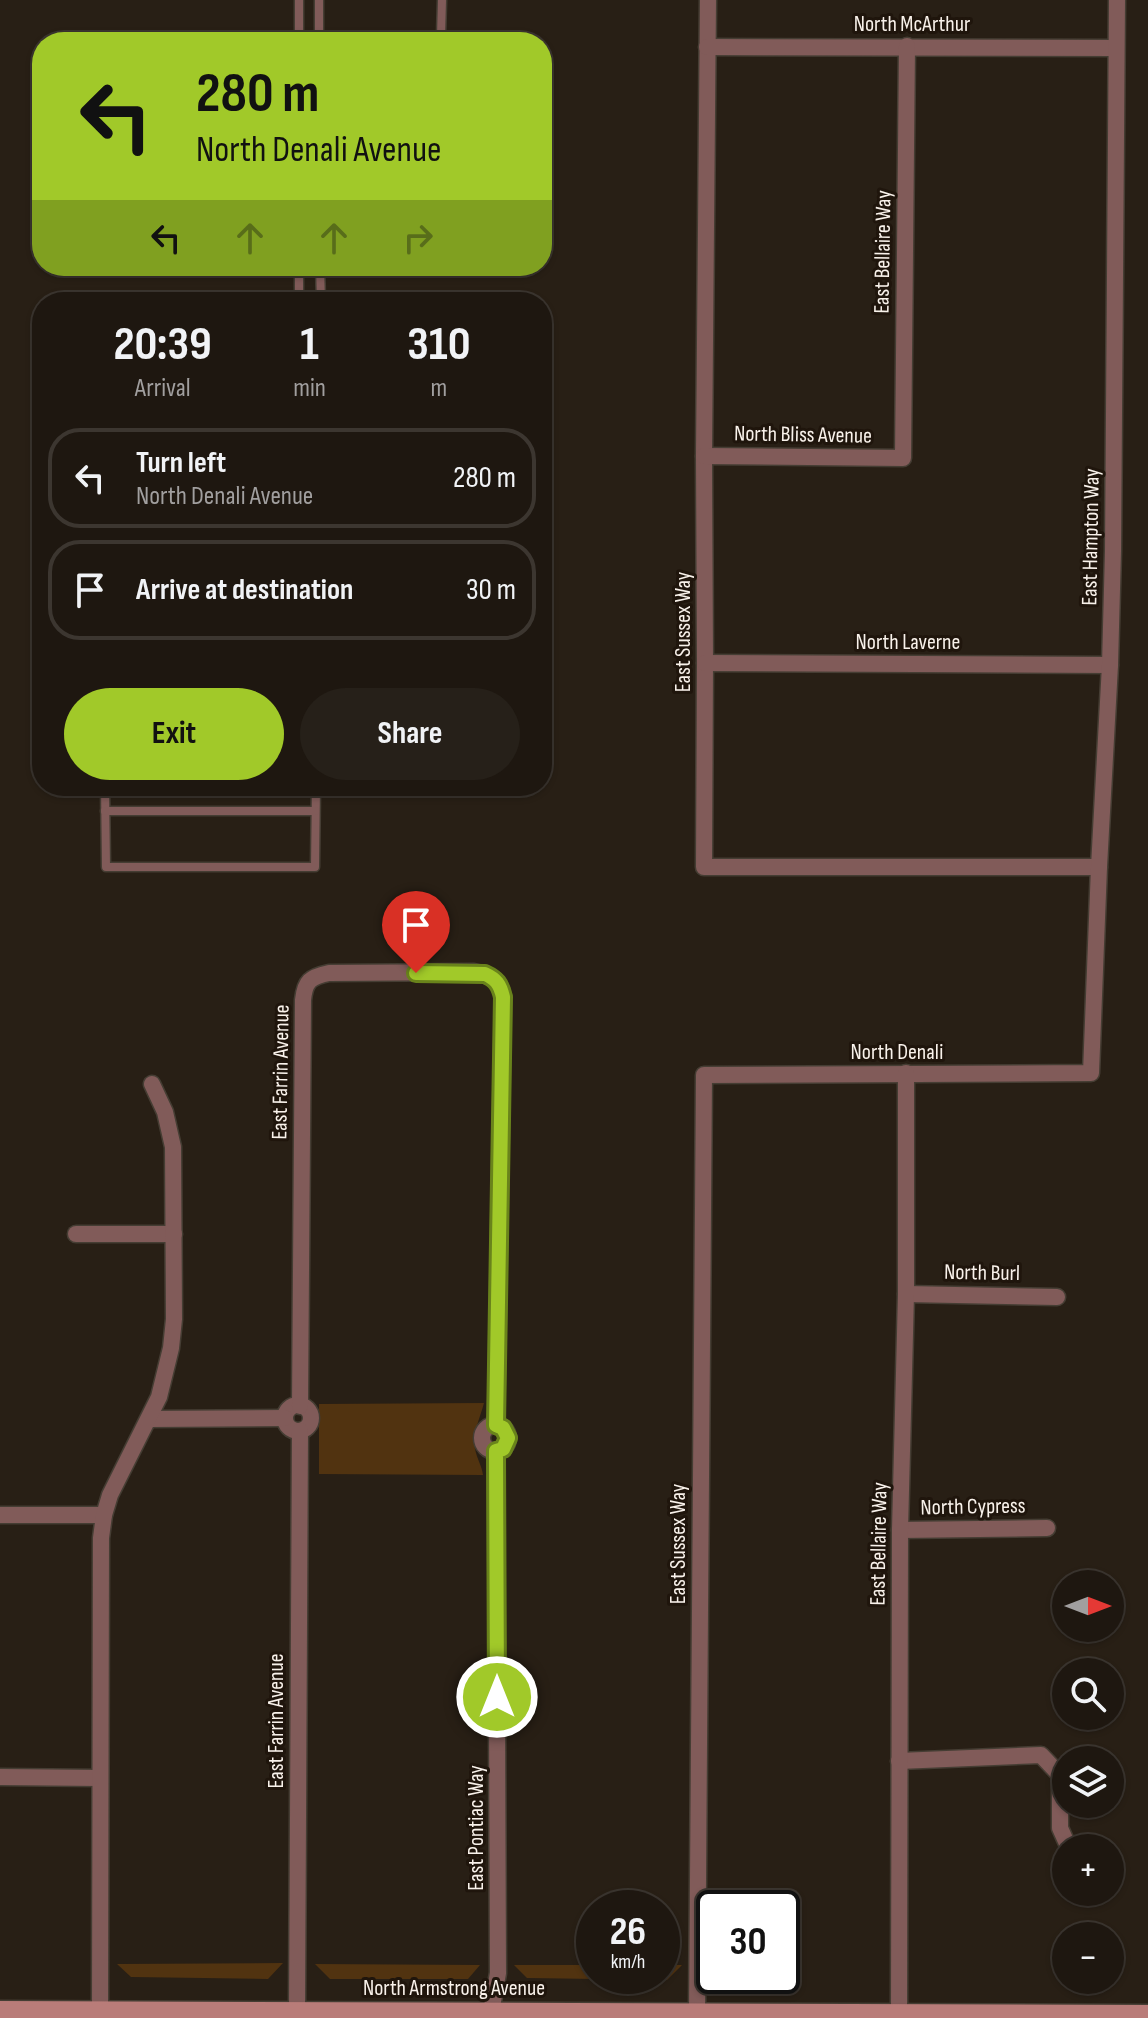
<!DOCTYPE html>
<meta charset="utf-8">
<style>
body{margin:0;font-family:"Sofia Sans Condensed",sans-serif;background:#262019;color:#f1f3f6;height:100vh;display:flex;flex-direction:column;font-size:30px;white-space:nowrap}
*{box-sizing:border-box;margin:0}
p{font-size:26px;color:#a19f9f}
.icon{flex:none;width:44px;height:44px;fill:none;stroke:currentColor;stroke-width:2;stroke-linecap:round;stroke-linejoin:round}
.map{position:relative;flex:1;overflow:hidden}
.details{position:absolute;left:32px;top:292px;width:520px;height:504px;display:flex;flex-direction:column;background:#1e1710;border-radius:32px;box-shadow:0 2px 6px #0004,0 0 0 2px #3c3630}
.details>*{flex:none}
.banner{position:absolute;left:32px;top:32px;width:520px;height:244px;border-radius:32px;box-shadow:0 2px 6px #0004,0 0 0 2px #3c3630;background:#a1c929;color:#111;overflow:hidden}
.needle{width:52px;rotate:90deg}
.buttons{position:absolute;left:1052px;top:1570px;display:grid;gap:16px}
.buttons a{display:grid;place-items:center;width:72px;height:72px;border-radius:50%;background:#1e1710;box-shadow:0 2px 6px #0004,0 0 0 2px #3c3630;font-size:40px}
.speed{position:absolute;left:576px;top:1890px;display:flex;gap:16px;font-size:40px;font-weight:700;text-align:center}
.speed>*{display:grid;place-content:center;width:104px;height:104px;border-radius:50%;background:#1e1710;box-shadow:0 2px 6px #0004,0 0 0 2px #3c3630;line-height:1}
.speed small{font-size:20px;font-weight:400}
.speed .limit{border:4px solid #111;border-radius:12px;background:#fff;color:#111}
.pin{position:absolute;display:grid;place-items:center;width:68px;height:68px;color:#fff;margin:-82px -34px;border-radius:50% 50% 50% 0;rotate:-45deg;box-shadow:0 0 8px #0007}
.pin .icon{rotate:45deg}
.me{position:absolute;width:88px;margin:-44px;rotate:0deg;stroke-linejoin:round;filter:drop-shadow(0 0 6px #0008)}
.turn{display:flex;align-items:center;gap:28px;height:168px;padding:0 32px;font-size:36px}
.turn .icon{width:104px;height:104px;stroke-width:2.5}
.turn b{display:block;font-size:56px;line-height:68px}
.lanes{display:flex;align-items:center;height:76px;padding:0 32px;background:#0003;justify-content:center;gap:40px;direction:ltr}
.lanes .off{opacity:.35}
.eta{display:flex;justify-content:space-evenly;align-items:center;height:136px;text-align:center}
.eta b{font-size:48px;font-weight:700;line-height:56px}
.button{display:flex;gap:16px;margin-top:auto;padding:16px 32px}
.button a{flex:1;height:92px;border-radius:48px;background:#a1c929;color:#111;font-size:32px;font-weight:700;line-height:92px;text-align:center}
.button a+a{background:#262019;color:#f1f3f6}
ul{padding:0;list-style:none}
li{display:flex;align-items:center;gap:24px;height:100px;margin:0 16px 12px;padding:0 16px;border:4px solid #3c3630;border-radius:32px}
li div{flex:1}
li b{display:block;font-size:30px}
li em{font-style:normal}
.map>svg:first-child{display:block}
.park{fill:#513310}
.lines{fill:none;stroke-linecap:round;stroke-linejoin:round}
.lane-casing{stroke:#453d33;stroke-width:11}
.street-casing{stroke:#453d33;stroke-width:19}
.secondary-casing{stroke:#453d33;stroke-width:23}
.lane{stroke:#815b59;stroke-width:8}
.street{stroke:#815b59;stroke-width:16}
.secondary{stroke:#b97c79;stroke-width:20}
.route-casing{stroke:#69831b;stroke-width:20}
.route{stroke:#a1c929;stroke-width:14}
.labels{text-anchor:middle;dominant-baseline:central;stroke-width:6;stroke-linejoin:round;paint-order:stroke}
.street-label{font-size:22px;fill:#f9f2eb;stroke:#1f150c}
</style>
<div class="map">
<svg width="1148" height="2018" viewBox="0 0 1148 2018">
<rect width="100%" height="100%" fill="#281f15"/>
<g class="park">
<path d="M484 1403C480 1418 472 1434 475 1449 477 1459 482 1466 483 1475L319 1474V1404Z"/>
<polygon points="283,1963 268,1979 131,1977 117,1964"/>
<polygon points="315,1964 480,1965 468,1979 330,1979"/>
<polygon points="514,1965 594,1965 594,1976 662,1976 662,1965 682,1965 667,1980 527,1978"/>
</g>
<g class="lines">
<g class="lane-casing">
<g id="lane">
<polyline points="319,0 319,42"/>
<polyline points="441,36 442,0"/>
<polyline points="299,42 299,0"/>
<polyline points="299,266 299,302"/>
<polyline points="320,266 321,302"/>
<polyline points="105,786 106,867 315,867 316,786"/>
<polyline points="105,811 315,811"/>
</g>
</g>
<g class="street-casing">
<g id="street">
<polyline points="708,0 704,456 705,663 704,867 1099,867"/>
<polyline points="707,47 1116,48"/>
<polyline points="704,456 903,458 907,46"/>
<polyline points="705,663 1110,665"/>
<polyline points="76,1234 174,1234"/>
<polyline points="906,1294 1057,1297"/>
<circle cx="298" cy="1418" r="13"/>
<path d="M300 1406 303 1000C305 981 310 977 329 973L474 972C491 975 500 980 503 997L496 1425"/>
<polyline points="149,1419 285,1418"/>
<circle cx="495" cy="1438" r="13"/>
<polyline points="0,1515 104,1515"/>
<polyline points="900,1530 1047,1528"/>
<polyline points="899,1761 1041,1755 1060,1775 1060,1828 1069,1848"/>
<polyline points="0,1777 100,1778"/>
<polyline points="100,2011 101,1538 104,1515 110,1495 159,1397 171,1348 174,1319 173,1147 165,1112 152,1084"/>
<polyline points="297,2011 300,1431"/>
<polyline points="697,2014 704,1075 1091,1073 1099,867 1110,665 1113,551 1117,0"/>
<polyline points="899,2015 900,1530 906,1294 906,1073"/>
<polyline points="490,2018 498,1973 496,1451"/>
</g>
</g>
<g class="secondary-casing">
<polyline id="secondary" points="0,2011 1148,2015"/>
</g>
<use href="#lane" class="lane"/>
<use href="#street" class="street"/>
<use href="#secondary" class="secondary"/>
</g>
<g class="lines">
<g class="route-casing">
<path id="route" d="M416 973 485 974C496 979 500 984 503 997L496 1425 503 1428 508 1438 503 1449 496 1451 497 1697"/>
</g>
<use href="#route" class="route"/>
</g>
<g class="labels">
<g class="street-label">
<text x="912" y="24">North McArthur</text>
<text transform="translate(883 252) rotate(-89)">East Bellaire Way</text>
<text transform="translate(803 435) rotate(1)">North Bliss Avenue</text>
<text transform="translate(1091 537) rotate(-89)">East Hampton Way</text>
<text transform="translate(683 632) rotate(-90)">East Sussex Way</text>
<text x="908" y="642">North Laverne</text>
<text x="897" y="1052">North Denali</text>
<text transform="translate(281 1072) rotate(-89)">East Farrin Avenue</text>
<text transform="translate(982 1273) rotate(1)">North Burl</text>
<text transform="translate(973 1507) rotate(-1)">North Cypress</text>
<text transform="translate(678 1544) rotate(-90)">East Sussex Way</text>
<text transform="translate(879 1544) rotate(-89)">East Bellaire Way</text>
<text transform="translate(276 1721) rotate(-90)">East Farrin Avenue</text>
<text transform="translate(476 1828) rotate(-90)">East Pontiac Way</text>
<text x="454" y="1988">North Armstrong Avenue</text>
</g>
</g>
</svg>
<div class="buttons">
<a><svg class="needle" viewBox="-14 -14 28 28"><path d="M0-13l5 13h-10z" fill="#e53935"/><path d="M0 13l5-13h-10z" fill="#a19f9f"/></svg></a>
<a><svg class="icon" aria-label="search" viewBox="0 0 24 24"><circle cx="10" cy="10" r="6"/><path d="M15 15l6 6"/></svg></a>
<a><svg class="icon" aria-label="layers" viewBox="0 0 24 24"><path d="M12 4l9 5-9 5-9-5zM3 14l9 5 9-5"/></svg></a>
<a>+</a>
<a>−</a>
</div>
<div class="speed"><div>26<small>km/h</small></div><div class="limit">30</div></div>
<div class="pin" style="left:416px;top:973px;background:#d93025"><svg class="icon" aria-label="arrive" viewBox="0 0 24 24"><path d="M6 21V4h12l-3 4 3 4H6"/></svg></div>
<svg class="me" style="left:497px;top:1697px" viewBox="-20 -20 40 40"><circle r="17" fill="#a1c929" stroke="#fff" stroke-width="3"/><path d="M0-11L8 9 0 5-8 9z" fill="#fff"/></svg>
<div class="banner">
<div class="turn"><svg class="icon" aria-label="left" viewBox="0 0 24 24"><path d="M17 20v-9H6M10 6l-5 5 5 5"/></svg><div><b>280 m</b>North Denali Avenue</div></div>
<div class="lanes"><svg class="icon" aria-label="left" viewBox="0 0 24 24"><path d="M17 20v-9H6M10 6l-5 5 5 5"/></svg><svg class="icon off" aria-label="ahead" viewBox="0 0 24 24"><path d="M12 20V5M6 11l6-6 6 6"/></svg><svg class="icon off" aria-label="ahead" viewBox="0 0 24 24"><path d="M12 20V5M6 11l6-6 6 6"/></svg><svg class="icon off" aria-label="right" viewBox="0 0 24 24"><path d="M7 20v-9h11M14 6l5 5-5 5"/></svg></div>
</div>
<section class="details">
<div class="eta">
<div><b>20:39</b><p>Arrival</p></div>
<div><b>1</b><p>min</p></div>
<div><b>310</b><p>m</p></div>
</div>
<ul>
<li><svg class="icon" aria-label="left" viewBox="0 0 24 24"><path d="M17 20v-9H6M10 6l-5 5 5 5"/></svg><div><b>Turn left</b><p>North Denali Avenue</p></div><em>280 m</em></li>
<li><svg class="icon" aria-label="arrive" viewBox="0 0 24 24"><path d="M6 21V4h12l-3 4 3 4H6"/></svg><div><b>Arrive at destination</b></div><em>30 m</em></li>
</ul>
<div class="button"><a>Exit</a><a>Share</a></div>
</section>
</div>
